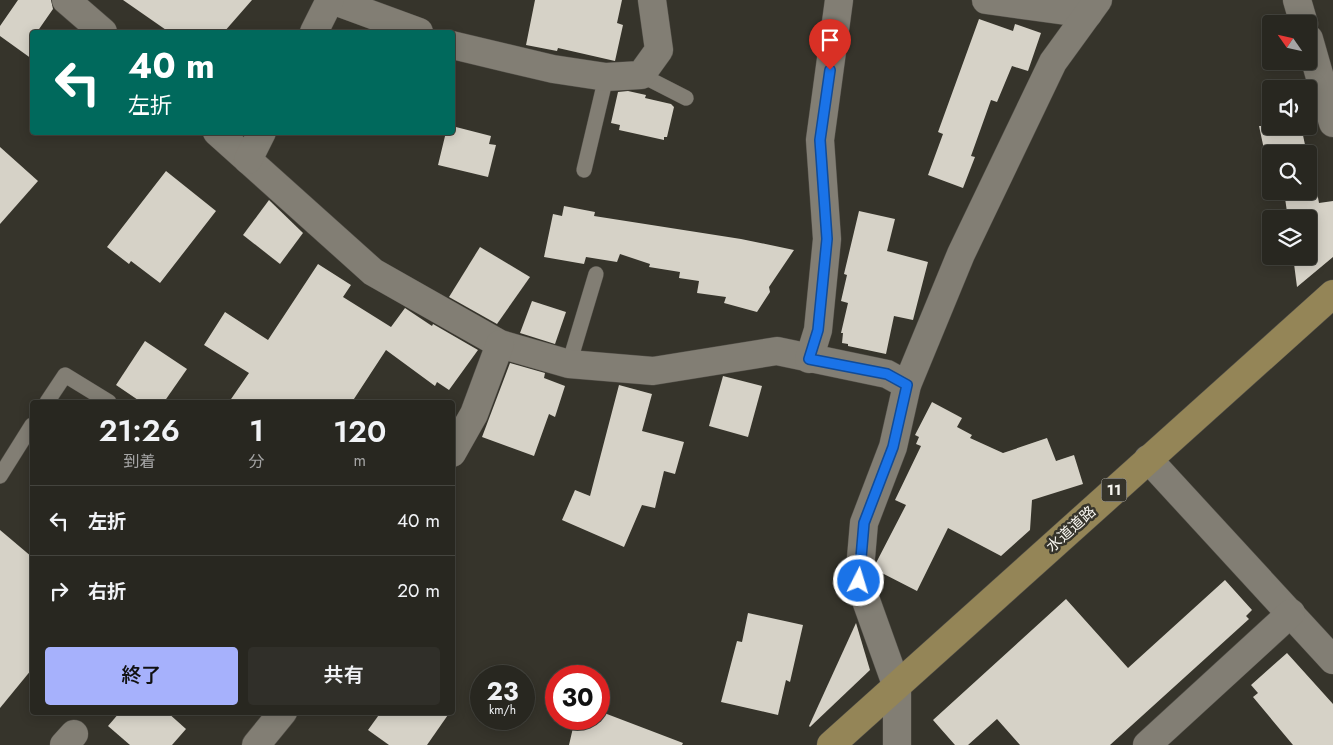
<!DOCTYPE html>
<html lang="ja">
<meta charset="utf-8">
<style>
body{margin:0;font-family:Jost,"Noto Sans JP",sans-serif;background:#302f29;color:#f1f3f6;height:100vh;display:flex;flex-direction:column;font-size:19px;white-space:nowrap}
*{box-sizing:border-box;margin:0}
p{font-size:16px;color:#a5a5a5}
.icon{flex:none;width:28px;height:28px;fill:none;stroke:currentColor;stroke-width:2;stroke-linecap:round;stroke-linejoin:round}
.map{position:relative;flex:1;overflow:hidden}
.side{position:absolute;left:30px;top:400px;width:425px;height:315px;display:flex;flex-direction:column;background:#282720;border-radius:5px;box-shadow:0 2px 12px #0003,0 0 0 1px #44443e}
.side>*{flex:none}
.hud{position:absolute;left:30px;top:30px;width:425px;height:105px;border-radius:5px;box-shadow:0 2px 12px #0003,0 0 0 1px #44443e;background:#00695c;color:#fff;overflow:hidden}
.needle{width:32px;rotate:304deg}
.tools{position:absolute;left:1262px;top:15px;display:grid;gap:10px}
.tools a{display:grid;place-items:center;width:55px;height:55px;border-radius:5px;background:#282720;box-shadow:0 2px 12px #0003,0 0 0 1px #44443e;font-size:25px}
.speed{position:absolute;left:470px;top:665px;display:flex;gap:10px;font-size:25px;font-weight:700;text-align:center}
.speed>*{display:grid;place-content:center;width:65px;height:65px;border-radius:50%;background:#282720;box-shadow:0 2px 12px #0003,0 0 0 1px #44443e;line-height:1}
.speed small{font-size:12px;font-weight:400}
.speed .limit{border:8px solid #d22;background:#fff;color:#111}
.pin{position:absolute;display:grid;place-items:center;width:42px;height:42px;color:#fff;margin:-51px -21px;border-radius:50% 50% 50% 0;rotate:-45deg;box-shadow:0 0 5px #0007}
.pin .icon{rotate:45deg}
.me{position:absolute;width:55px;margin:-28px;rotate:5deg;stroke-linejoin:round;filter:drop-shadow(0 0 4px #0008)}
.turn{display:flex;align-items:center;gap:18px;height:105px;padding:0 15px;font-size:22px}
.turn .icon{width:65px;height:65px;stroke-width:2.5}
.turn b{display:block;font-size:35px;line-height:42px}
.eta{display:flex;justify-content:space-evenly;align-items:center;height:85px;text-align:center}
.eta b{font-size:30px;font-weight:600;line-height:35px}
.action{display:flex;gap:10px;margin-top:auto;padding:10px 15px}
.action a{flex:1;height:58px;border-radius:5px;background:#a6b1fc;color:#111;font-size:20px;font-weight:600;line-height:58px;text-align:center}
.action a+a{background:#302f29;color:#f1f3f6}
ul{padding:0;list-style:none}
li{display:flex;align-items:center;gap:15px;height:70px;padding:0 15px;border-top:1px solid #44443e}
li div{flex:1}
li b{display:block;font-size:19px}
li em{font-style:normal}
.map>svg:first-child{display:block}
.building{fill:#d6d2c7}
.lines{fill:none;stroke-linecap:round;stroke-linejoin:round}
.service-casing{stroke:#524f48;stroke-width:16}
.minor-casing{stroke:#524f48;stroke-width:29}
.primary-casing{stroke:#524f48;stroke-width:29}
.service{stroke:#827e74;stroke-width:15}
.minor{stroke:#827e74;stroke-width:28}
.primary{stroke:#948557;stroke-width:28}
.route-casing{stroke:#114b97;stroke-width:12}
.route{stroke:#1a73e8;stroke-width:9}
.labels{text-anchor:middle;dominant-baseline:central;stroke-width:5;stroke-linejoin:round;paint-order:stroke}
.shield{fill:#36342b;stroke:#bdbbb4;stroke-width:1}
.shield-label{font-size:14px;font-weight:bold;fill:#f7f5ef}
.street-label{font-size:15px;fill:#f7f5ef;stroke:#36342b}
</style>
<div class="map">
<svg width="1333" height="745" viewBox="0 0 1333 745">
<rect width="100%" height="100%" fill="#36342b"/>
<g class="building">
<polygon points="18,0 51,0 53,9 37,32 32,32 32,59 0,36 0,26"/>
<polygon points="123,0 252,0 224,32 169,32"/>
<polygon points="535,0 622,0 617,23 623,25 615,61 558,48 557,51 526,45"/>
<polygon points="979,19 1013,31 1015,24 1041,33 1028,71 1012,66 997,102 991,100 971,156 975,157 963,188 928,175 943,134 938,132"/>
<polygon points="628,91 646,95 645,98 671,104 674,107 667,137 664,137 664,140 619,130 620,125 611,123 618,92"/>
<polygon points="452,126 491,136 489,144 496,145 488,177 438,165 446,132 452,132"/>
<polygon points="1259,126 1301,126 1307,154 1271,154 1271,182"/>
<polygon points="0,147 38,181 0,224"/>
<polygon points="1309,160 1311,160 1319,203 1333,201 1333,257 1297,287 1293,256 1309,256 1309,219 1288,219 1284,191 1309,191"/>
<polygon points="166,171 216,211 160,283 131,261 129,264 107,247"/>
<polygon points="269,200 303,233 280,264 243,235"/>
<polygon points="564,206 595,212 594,216 741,239 794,250 769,287 770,292 757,312 724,303 726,297 697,293 699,281 679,278 680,272 649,267 650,264 620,254 617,262 586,257 584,264 544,257 553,214 562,216"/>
<polygon points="859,211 895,219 887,251 928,262 913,320 894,316 886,354 848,346 848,344 842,343 843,333 841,333 848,303 841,301 847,275 844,274"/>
<polygon points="480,247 530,277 497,324 449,297"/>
<polygon points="318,264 351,285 343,297 391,327 405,308 432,326 433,324 478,350 449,390 437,382 435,386 386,350 352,402 229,402 249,373 204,345 225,312 268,340"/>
<polygon points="532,301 566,312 555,344 520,333"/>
<polygon points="145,341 187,369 164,402 141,402 116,385"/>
<polygon points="510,363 545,373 544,378 565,386 555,417 549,414 534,456 482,437"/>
<polygon points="723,376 762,386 748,437 709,426"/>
<polygon points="619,385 652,394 642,431 684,442 675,474 664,471 655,508 642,505 624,547 562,520 575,490 590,496"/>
<polygon points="932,402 962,418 957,427 972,435 970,438 1003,453 1047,438 1056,461 1074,455 1083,484 1032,500 1030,530 1001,556 948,528 917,591 876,570 876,563 906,505 895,500 921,446 916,444 919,437 915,435"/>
<polygon points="0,530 32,557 32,669 0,708"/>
<polygon points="1225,580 1252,610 1246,616 1249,619 1110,745 1020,745 997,719 968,745 955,745 933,720 1066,599 1128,668"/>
<polygon points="748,613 803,625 790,682 786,680 778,715 721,702 737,641 742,642"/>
<polygon points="856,623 870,670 810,727 809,726"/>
<polygon points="1287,653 1333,704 1333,745 1293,745 1253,697 1258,693 1251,685"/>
<polygon points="599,711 683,743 682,745 569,745 575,719 599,719"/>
<polygon points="120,712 167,712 186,729 172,745 130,745 108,726"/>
<polygon points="381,712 450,712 427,745 389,745 368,730"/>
</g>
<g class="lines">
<g class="service-casing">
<g id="service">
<polyline points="641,75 686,98"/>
<polyline points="584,170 606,77"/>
<polyline points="569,364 596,274"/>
<polyline points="47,402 65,375 109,402"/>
<polyline points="0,476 32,425"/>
</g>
</g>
<g class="minor-casing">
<g id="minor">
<polyline points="66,0 103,32"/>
<polyline points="332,0 419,32"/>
<polyline points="986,0 1088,14"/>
<polyline points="1297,0 1304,24"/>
<polyline points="314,32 330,0"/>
<polyline points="1309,39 1333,123"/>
<polyline points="452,45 553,69 606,77 641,75 659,50 652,0"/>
<polyline points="217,132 373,272 500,344 569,364 653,371 777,351 887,374 907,385"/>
<polyline points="248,160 262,132"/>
<polyline points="809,359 818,330 827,239 820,140 839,0"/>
<polyline points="452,453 474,414 500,344"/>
<polyline points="1148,459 1333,660"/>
<polyline points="64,745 74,734"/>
<polyline points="256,745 283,712"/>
<polyline points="897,745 897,687 859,581 864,523 893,447 907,385 961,254 1053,62 1098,0"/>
<polyline points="1147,745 1291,613"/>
</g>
</g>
<g class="primary-casing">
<polyline id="primary" points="831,745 1333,294"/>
</g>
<use href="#service" class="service"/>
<use href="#minor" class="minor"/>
<use href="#primary" class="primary"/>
</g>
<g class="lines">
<g class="route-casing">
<polyline id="route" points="830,70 820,140 827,239 818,330 809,359 887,374 907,385 893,447 864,523 859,581"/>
</g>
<use href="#route" class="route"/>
</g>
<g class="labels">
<rect class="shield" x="1101.5" y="478.5" width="25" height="23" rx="4"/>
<g class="shield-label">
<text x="1114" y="490">11</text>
</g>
<g class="street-label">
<text transform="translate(1071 529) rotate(-42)">水道道路</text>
</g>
</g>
</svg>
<div class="tools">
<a><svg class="needle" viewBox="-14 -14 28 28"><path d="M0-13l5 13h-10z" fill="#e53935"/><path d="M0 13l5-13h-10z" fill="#a5a5a5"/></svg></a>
<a><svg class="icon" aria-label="sound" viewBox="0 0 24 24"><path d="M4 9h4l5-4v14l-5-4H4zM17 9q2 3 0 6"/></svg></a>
<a><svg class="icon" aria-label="search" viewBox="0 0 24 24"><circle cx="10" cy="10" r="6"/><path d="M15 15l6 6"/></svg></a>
<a><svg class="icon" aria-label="layers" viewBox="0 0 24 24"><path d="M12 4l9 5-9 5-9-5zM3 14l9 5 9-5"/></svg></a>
</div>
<div class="speed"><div>23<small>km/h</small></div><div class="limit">30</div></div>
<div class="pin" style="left:830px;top:70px;background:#d93025"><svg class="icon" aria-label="arrive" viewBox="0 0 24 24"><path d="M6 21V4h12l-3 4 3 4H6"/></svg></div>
<svg class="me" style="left:859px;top:581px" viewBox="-20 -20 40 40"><circle r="17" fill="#1a73e8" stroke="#fff" stroke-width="3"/><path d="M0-11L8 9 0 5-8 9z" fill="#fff"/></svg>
<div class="hud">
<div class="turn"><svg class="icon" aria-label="left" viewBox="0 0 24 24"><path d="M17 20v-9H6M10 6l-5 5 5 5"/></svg><div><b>40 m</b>左折</div></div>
</div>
<section class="side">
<div class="eta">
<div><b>21:26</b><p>到着</p></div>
<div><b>1</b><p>分</p></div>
<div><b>120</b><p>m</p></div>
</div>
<ul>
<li><svg class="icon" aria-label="left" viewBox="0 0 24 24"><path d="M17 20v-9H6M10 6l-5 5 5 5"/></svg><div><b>左折</b></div><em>40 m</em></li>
<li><svg class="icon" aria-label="right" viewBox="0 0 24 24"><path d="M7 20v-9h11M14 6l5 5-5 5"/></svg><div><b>右折</b></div><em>20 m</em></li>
</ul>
<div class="action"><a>終了</a><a>共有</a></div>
</section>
</div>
